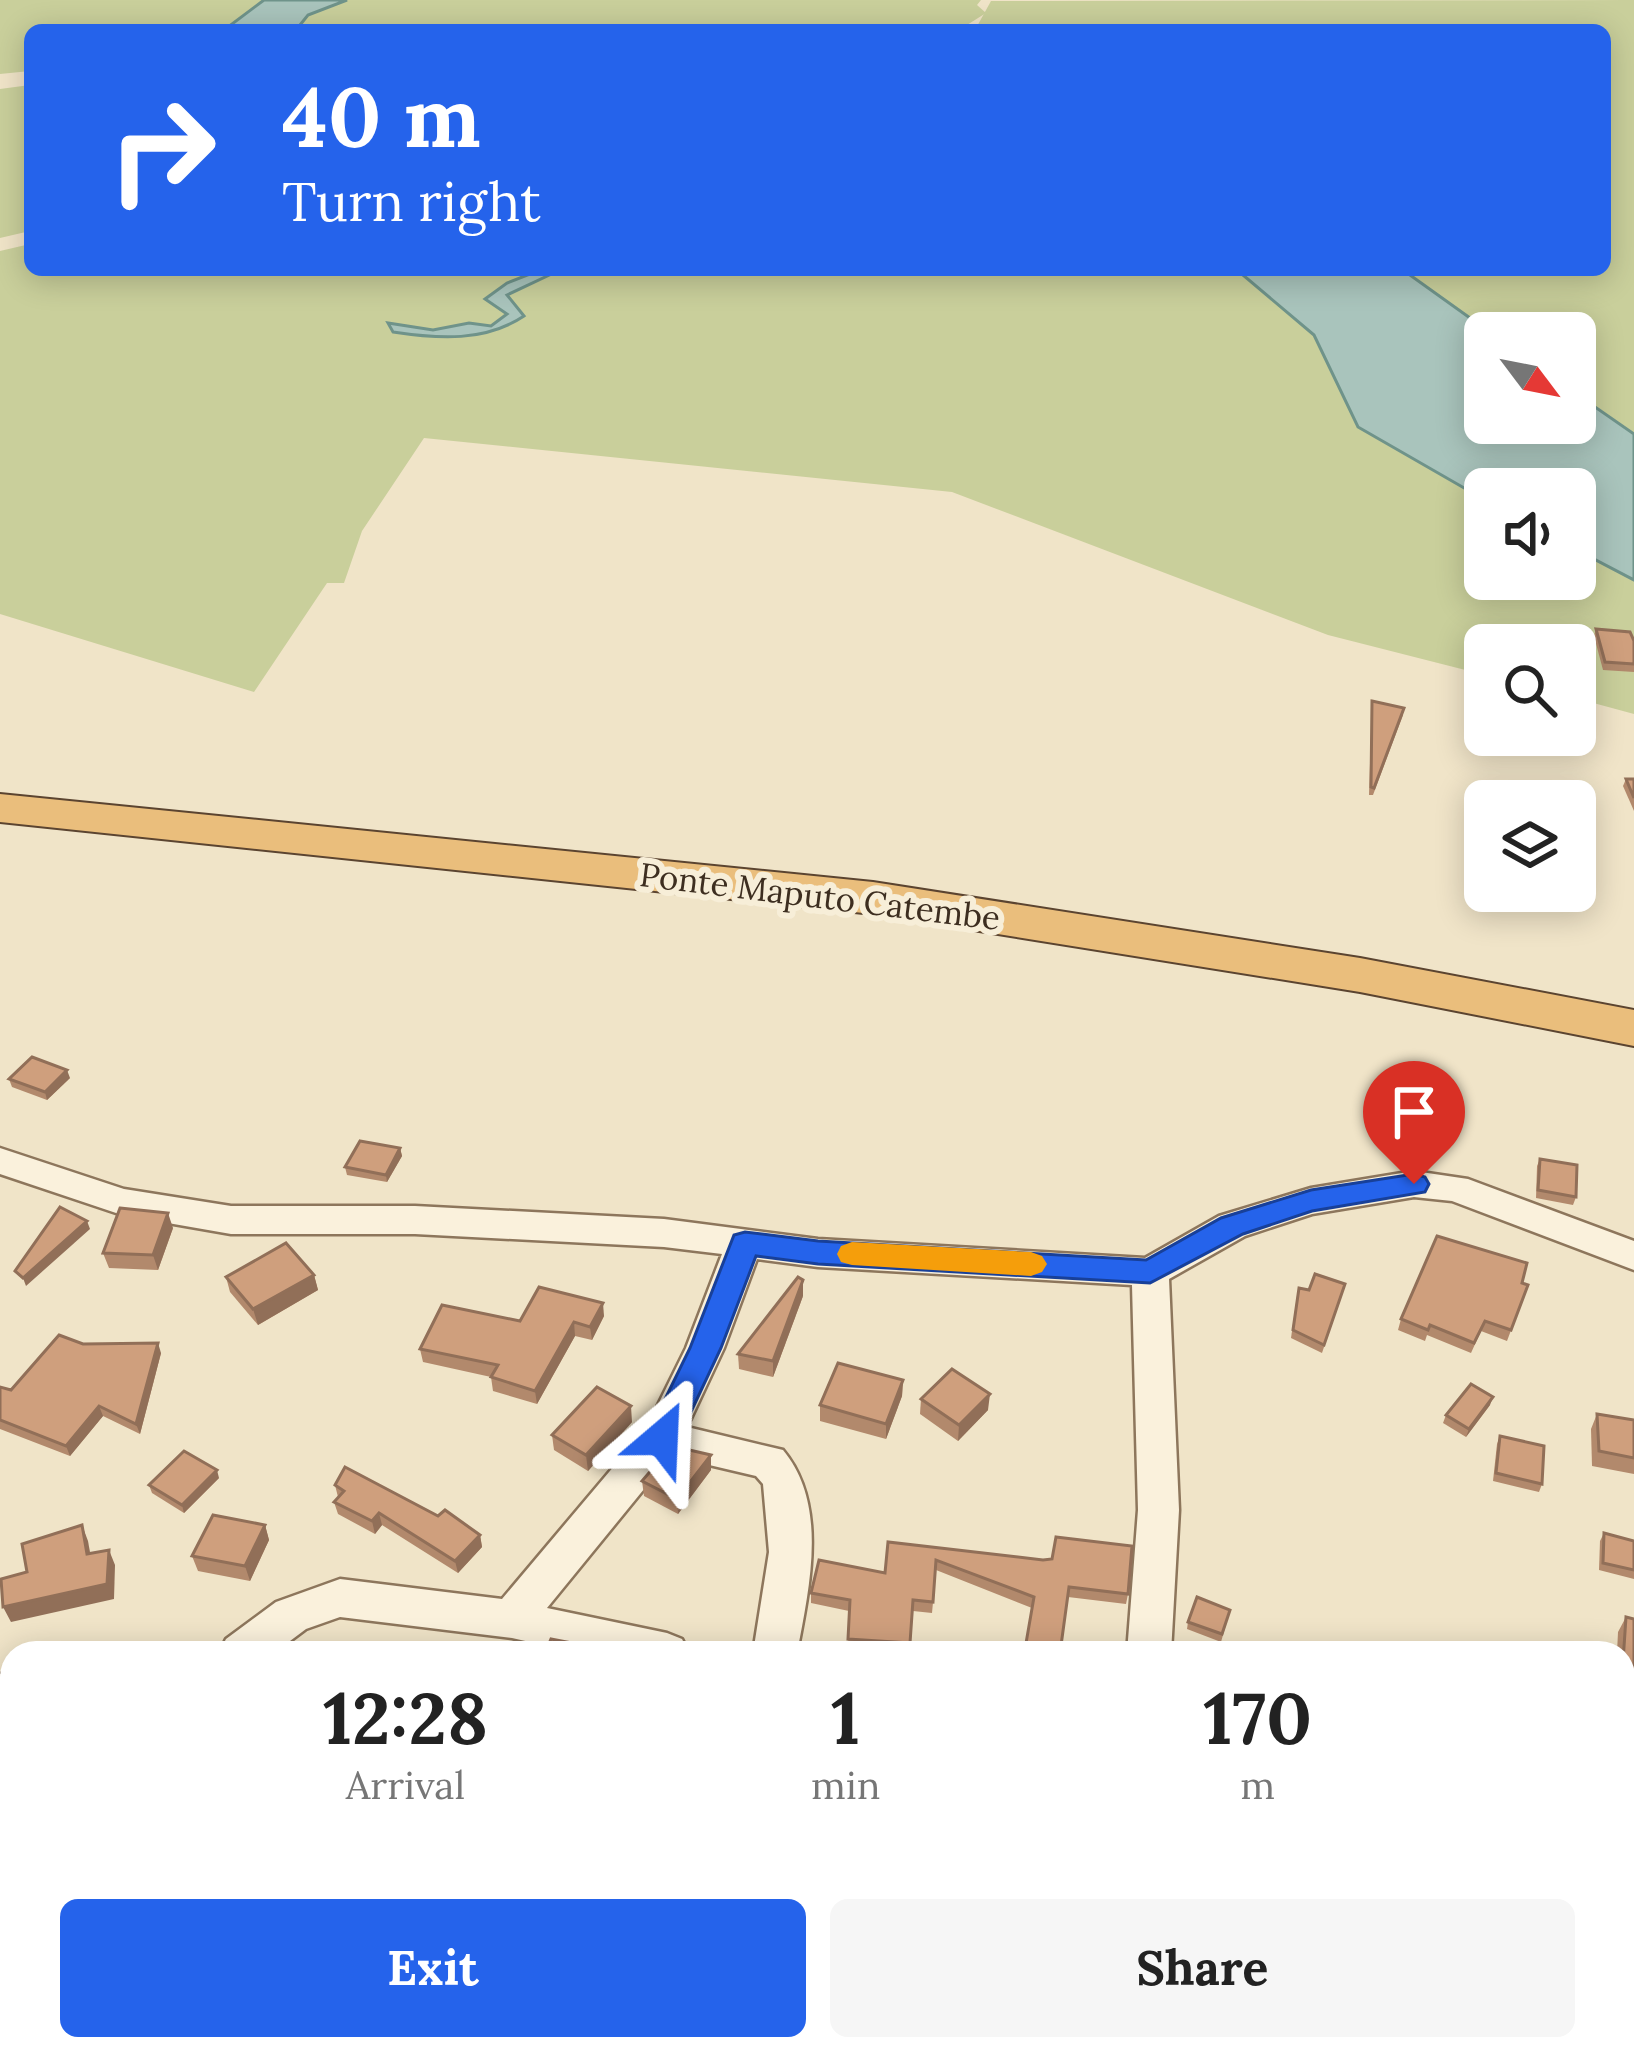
<!DOCTYPE html>
<style>
body{margin:0;font-family:Lora,serif;background:#f6f6f6;color:#222;height:100vh;display:flex;flex-direction:column;font-size:45px;white-space:nowrap}
*{box-sizing:border-box;margin:0}
p{font-size:39px;color:#767676}
.icon{flex:none;width:66px;height:66px;fill:none;stroke:currentColor;stroke-width:2;stroke-linecap:round;stroke-linejoin:round}
.map{position:relative;flex:1;overflow:hidden}
.drawer{position:absolute;left:0px;top:1641px;width:1635px;height:420px;display:flex;flex-direction:column;background:#fff;border-radius:36px 36px 0 0;box-shadow:0 6px 30px #0003}
.drawer>*{flex:none}
.banner{position:absolute;left:24px;top:24px;width:1587px;height:252px;border-radius:18px;box-shadow:0 6px 30px #0003;background:#2563eb;color:#fff;overflow:hidden}
.needle{width:78px;rotate:122deg}
.fabs{position:absolute;left:1464px;top:312px;display:grid;gap:24px}
.fabs a{display:grid;place-items:center;width:132px;height:132px;border-radius:18px;background:#fff;box-shadow:0 6px 30px #0003;font-size:60px}
.pin{position:absolute;display:grid;place-items:center;width:102px;height:102px;color:#fff;margin:-123px -51px;border-radius:50% 50% 50% 0;rotate:-45deg;box-shadow:0 0 12px #0007}
.pin .icon{rotate:45deg}
.me{position:absolute;width:132px;margin:-66px;rotate:26deg;stroke-linejoin:round;filter:drop-shadow(0 0 9px #0008)}
.turn{display:flex;align-items:center;gap:42px;height:252px;padding:0 60px;font-size:54px}
.turn .icon{width:156px;height:156px;stroke-width:2.5}
.turn b{display:block;font-size:84px;line-height:102px}
.eta{display:flex;justify-content:space-evenly;align-items:center;height:204px;text-align:center}
.eta b{font-size:72px;font-weight:700;line-height:84px}
.button{display:flex;gap:24px;margin-top:auto;padding:24px 60px}
.button a{flex:1;height:138px;border-radius:18px;background:#2563eb;color:#fff;font-size:48px;font-weight:700;line-height:138px;text-align:center}
.button a+a{background:#f6f6f6;color:#222}
.map>svg:first-child{display:block}
.green{fill:#c9cf9b}
.water{fill:#a9c4bc;stroke:#6f938a;stroke-width:3}
.lines{fill:none;stroke-linecap:round;stroke-linejoin:round}
.minor-casing{stroke:#8d765c;stroke-width:5}
.trunk-casing{stroke:#5b4430;stroke-width:4}
.minor{fill:#faf1dc;fill-rule:evenodd}
.trunk{fill:#eabe7c;fill-rule:evenodd}
.wall{fill:#b2896c}
.shaded-wall{fill:#916f58}
.building{fill:#cf9f7d;stroke:#916f58;stroke-width:3}
.route{fill:#2563eb;stroke:#184099;stroke-width:3}
.slow{fill:#f59e0b}
.labels{text-anchor:middle;dominant-baseline:central;stroke-width:12;stroke-linejoin:round;paint-order:stroke}
.street-label{font-size:33px;fill:#3d2e20;stroke:#f7eed8}
</style>
<div class="map">
<svg width="1634" height="2061" viewBox="0 0 1634 2061">
<rect width="100%" height="100%" fill="#f0e4c8"/>
<g class="green">
<polygon points="0,0 264,0 224,30 30,30 30,71 0,74"/>
<polygon points="347,0 981,0 977,5 986,13 959,30 296,30 307,15"/>
<polygon points="1634,0 1634,434 1575,393 1575,333 1491,333 1403,270 1605,270 1605,30 975,30 991,1"/>
<polygon points="30,85 30,231 0,238 0,89"/>
<path d="M30 244V270H540L486 300 508 314 491 326 469 323 433 330 389 324C436 340 480 345 524 316L506 295 560 270H1237L1314 335 1358 427 1485 500V579H1575V549L1634 580V714L1575 698V645H1485V675L1328 635 952 492 424 438 362 531 344 583H327L254 692 0 614V251Z"/>
</g>
<g class="water">
<polygon points="264,0 347,0 308,15 296,30 224,30"/>
<path d="M540 270H560L507 295 524 316C485 342 439 339 393 332L388 323 433 330 469 323 491 326 507 314 485 299 507 283Z"/>
<polygon points="1237,270 1403,270 1491,333 1485,333 1485,423 1575,423 1575,393 1634,434 1634,580 1575,549 1575,489 1485,489 1485,500 1358,427 1314,335"/>
</g>
<g class="lines">
<g class="minor-casing">
<g id="minor">
<path d="M0 1148 124 1189 231 1206H415L664 1219 818 1239 1145 1258 1219 1216 1311 1188 1414 1171 1468 1179 1634 1241V1270L1452 1201 1414 1197 1312 1214 1245 1236 1169 1279 1179 1510 1171 1653H1127L1138 1510 1132 1285 818 1267 757 1259 724 1348 687 1427 783 1450C829 1505 809 1589 797 1653H753L769 1552 763 1484 756 1476 671 1456 547 1608 667 1633 682 1639 689 1653H579L512 1638 340 1617 306 1629 274 1653H219L226 1639 276 1602 340 1579 502 1599 647 1427 686 1348 722 1254 664 1247 415 1234H231L122 1215 0 1174Z"/>
<rect x="0" y="1674" width="12" height="40"/>
<polygon points="1623,1729 1634,1730 1634,1772 1623,1771"/>
<polygon points="12,1872 12,1927 0,1932 0,1876"/>
<polygon points="454,2049 510,2049 515,2061 459,2061"/>
<polygon points="690,2049 742,2049 737,2061 685,2061"/>
<polygon points="1152,2049 1202,2049 1205,2061 1155,2061"/>
<polygon points="1298,2049 1358,2049 1353,2061 1293,2061"/>
<polygon points="1482,2049 1535,2049 1540,2061 1487,2061"/>
</g>
</g>
<g class="trunk-casing">
<polygon id="trunk" points="0,794 873,882 1360,958 1634,1010 1634,1046 1360,992 873,914 0,822"/>
</g>
<use href="#minor" class="minor"/>
<use href="#trunk" class="trunk"/>
</g>
<g class="wall">
<polygon points="1596,629 1634,641 1634,672 1603,670 1594,636"/>
<polygon points="1372,701 1403,715 1373,795 1369,795"/>
<polygon points="1626,779 1634,779 1634,811 1623,786"/>
<polygon points="70,1078 47,1100 12,1087 9,1079"/>
<polygon points="400,1148 402,1156 387,1182 347,1175 345,1167"/>
<polygon points="1540,1159 1576,1197 1573,1205 1536,1198 1537,1166"/>
<polygon points="173,1228 158,1270 109,1268 103,1253"/>
<polygon points="314,1275 318,1290 258,1325 230,1292 226,1277"/>
<polygon points="1522,1283 1528,1285 1507,1341 1481,1331 1471,1353 1427,1335 1425,1341 1398,1330 1401,1319"/>
<polygon points="1345,1284 1322,1353 1291,1338 1297,1296 1309,1290"/>
<polygon points="803,1296 773,1377 739,1369 738,1354"/>
<polygon points="604,1316 592,1340 575,1336 537,1404 493,1391 491,1377 423,1362 420,1349 520,1321"/>
<polygon points="83,1344 161,1353 140,1434 103,1416 70,1456 0,1429 0,1387 11,1390"/>
<polygon points="903,1380 902,1396 886,1439 820,1421 820,1405"/>
<polygon points="921,1399 988,1410 958,1441 920,1414"/>
<polygon points="1490,1405 1466,1437 1443,1423 1446,1415"/>
<polygon points="1597,1414 1634,1420 1634,1474 1592,1466 1591,1429"/>
<polygon points="632,1422 588,1471 554,1450 552,1435"/>
<polygon points="1500,1436 1542,1484 1539,1492 1493,1481 1497,1444"/>
<polygon points="711,1470 678,1514 644,1496 642,1481"/>
<polygon points="219,1478 184,1513 152,1493 149,1485"/>
<polygon points="335,1485 438,1516 480,1535 482,1547 458,1573 382,1525 375,1534 338,1514 334,1502 338,1497"/>
<polygon points="265,1525 269,1540 250,1581 198,1571 192,1556"/>
<polygon points="1604,1533 1634,1541 1634,1579 1599,1570 1600,1541"/>
<polygon points="888,1542 1128,1594 1126,1604 1068,1597 1060,1653 1025,1653 1032,1608 936,1570 932,1613 913,1611 910,1653 848,1650 849,1611 811,1603 811,1593 885,1573"/>
<polygon points="1230,1610 1221,1642 1187,1629 1188,1622"/>
<polygon points="1626,1617 1634,1619 1634,1682 1623,1679 1623,1653 1617,1653 1618,1632"/>
<polygon points="12,1889 12,1984 0,1974 0,1920 6,1918"/>
<polygon points="1628,1908 1634,1911 1634,1953 1623,1947 1623,1918"/>
<polygon points="343,2049 394,2049 386,2061 362,2061"/>
<polygon points="611,2049 685,2049 687,2061 631,2061"/>
<polygon points="855,2049 941,2049 937,2061 912,2061 885,2051 881,2061 877,2061"/>
<polygon points="1387,2049 1444,2049 1409,2061 1393,2061"/>
</g>
<g class="shaded-wall">
<polygon points="67,1070 70,1078 47,1100 45,1092"/>
<polygon points="400,1148 402,1156 387,1182 386,1175"/>
<polygon points="168,1213 173,1228 158,1270 153,1255"/>
<polygon points="87,1221 90,1229 26,1286 23,1278"/>
<polygon points="314,1275 318,1290 258,1325 253,1309"/>
<polygon points="803,1280 803,1296 773,1377 773,1361"/>
<polygon points="603,1303 604,1316 592,1340 590,1327"/>
<polygon points="574,1322 575,1336 537,1404 535,1391"/>
<polygon points="158,1343 161,1353 140,1434 136,1424"/>
<polygon points="903,1380 902,1396 886,1439 886,1424"/>
<polygon points="990,1394 988,1410 958,1441 959,1425"/>
<polygon points="1493,1397 1490,1405 1466,1437 1469,1429"/>
<polygon points="99,1406 103,1416 70,1456 66,1446"/>
<polygon points="631,1406 632,1422 588,1471 586,1455"/>
<polygon points="711,1455 711,1470 678,1514 677,1499"/>
<polygon points="217,1470 219,1478 184,1513 182,1505"/>
<polygon points="379,1513 382,1525 375,1534 372,1521"/>
<polygon points="82,1525 88,1541 93,1569 87,1554"/>
<polygon points="265,1525 269,1540 250,1581 245,1566"/>
<polygon points="480,1535 482,1547 458,1573 455,1561"/>
<polygon points="109,1550 115,1565 114,1599 11,1622 3,1607"/>
<polygon points="383,2049 394,2049 386,2061 375,2061"/>
<polygon points="1413,2049 1444,2049 1409,2061 1397,2061 1401,2053"/>
</g>
<g class="building">
<polygon points="1596,629 1630,632 1634,641 1634,664 1605,662"/>
<polygon points="1372,701 1404,708 1374,788 1371,787"/>
<polygon points="1626,779 1634,779 1634,798"/>
<polygon points="32,1057 67,1070 45,1092 9,1079"/>
<polygon points="360,1141 400,1148 386,1175 345,1167"/>
<polygon points="1540,1159 1577,1165 1576,1197 1538,1190"/>
<polygon points="60,1207 87,1221 23,1278 15,1271"/>
<polygon points="120,1208 168,1213 153,1255 103,1253"/>
<polygon points="1437,1236 1527,1263 1522,1283 1528,1285 1511,1330 1485,1321 1474,1343 1430,1325 1428,1330 1401,1319"/>
<polygon points="286,1243 314,1275 253,1309 226,1277"/>
<polygon points="1315,1274 1345,1284 1324,1345 1293,1330 1299,1288 1309,1290"/>
<polygon points="798,1277 803,1280 773,1361 738,1354"/>
<polygon points="539,1287 603,1303 590,1327 574,1322 535,1391 491,1377 498,1365 420,1349 442,1305 520,1321"/>
<polygon points="59,1335 83,1344 158,1343 136,1424 99,1406 66,1446 0,1420 0,1387 11,1390"/>
<polygon points="838,1363 903,1380 886,1424 820,1405"/>
<polygon points="952,1369 990,1394 959,1425 921,1399"/>
<polygon points="1471,1384 1493,1397 1469,1429 1446,1415"/>
<polygon points="597,1387 631,1406 586,1455 552,1435"/>
<polygon points="1597,1414 1634,1420 1634,1458 1599,1451"/>
<polygon points="1500,1436 1544,1446 1542,1484 1496,1473"/>
<polygon points="672,1446 711,1455 677,1499 642,1481"/>
<polygon points="184,1451 217,1470 182,1505 149,1485"/>
<polygon points="345,1467 438,1516 445,1510 480,1535 455,1561 379,1513 372,1521 334,1502 344,1491 335,1485"/>
<polygon points="213,1515 265,1525 245,1566 192,1556"/>
<polygon points="82,1525 87,1554 109,1550 107,1584 3,1607 1,1579 27,1572 22,1544"/>
<polygon points="1604,1533 1634,1541 1634,1570 1603,1563"/>
<polygon points="1056,1537 1132,1546 1128,1594 1069,1587 1060,1653 1044,1653 1025,1649 1034,1597 936,1560 933,1602 913,1600 910,1643 848,1639 850,1600 811,1593 819,1560 885,1573 888,1542 1043,1560 1052,1559"/>
<polygon points="1197,1597 1230,1610 1222,1634 1188,1622"/>
<polygon points="1626,1617 1634,1619 1634,1665 1623,1662"/>
<polygon points="551,1639 577,1644 622,1644 650,1653 545,1653"/>
<polygon points="12,1889 12,1978 0,1968 0,1920 6,1918 8,1892"/>
<polygon points="1628,1908 1634,1911 1634,1944 1623,1938 1623,1924"/>
<polygon points="29,2049 165,2049 178,2057 175,2061 35,2061 25,2055"/>
<polygon points="356,2049 383,2049 375,2061"/>
<polygon points="630,2049 679,2049 686,2053 681,2061 650,2061"/>
<polygon points="911,2049 939,2049 936,2058"/>
<polygon points="1591,2049 1595,2049 1608,2061 1581,2061"/>
<polygon points="1383,2051 1385,2061 1324,2061 1324,2055"/>
</g>
<polygon class="route" points="1414,1174 1425,1177 1429,1184 1425,1192 1312,1211 1243,1234 1150,1283 818,1264 756,1256 721,1348 674,1448 662,1452 651,1448 646,1438 690,1348 734,1235 745,1232 818,1241 1146,1260 1221,1218 1311,1190"/>
<polygon class="slow" points="852,1242 1031,1252 1042,1256 1047,1264 1042,1272 1031,1276 852,1265 841,1262 837,1254 841,1246"/>
<g class="labels">
<g class="street-label">
<text transform="translate(820 896) rotate(7)">Ponte Maputo Catembe</text>
</g>
</g>
</svg>
<div class="fabs">
<a><svg class="needle" viewBox="-14 -14 28 28"><path d="M0-13l5 13h-10z" fill="#e53935"/><path d="M0 13l5-13h-10z" fill="#767676"/></svg></a>
<a><svg class="icon" aria-label="sound" viewBox="0 0 24 24"><path d="M4 9h4l5-4v14l-5-4H4zM17 9q2 3 0 6"/></svg></a>
<a><svg class="icon" aria-label="search" viewBox="0 0 24 24"><circle cx="10" cy="10" r="6"/><path d="M15 15l6 6"/></svg></a>
<a><svg class="icon" aria-label="layers" viewBox="0 0 24 24"><path d="M12 4l9 5-9 5-9-5zM3 14l9 5 9-5"/></svg></a>
</div>
<div class="pin" style="left:1414px;top:1184px;background:#d93025"><svg class="icon" aria-label="arrive" viewBox="0 0 24 24"><path d="M6 21V4h12l-3 4 3 4H6"/></svg></div>
<svg class="me" style="left:662px;top:1438px" viewBox="-20 -20 40 40"><path d="M0-17L14 15 0 8-14 15z" fill="#2563eb" stroke="#fff" stroke-width="4"/></svg>
<div class="banner">
<div class="turn"><svg class="icon" aria-label="right" viewBox="0 0 24 24"><path d="M7 20v-9h11M14 6l5 5-5 5"/></svg><div><b>40 m</b>Turn right</div></div>
</div>
<section class="drawer">
<div class="eta">
<div><b>12:28</b><p>Arrival</p></div>
<div><b>1</b><p>min</p></div>
<div><b>170</b><p>m</p></div>
</div>
<div class="button"><a>Exit</a><a>Share</a></div>
</section>
</div>
